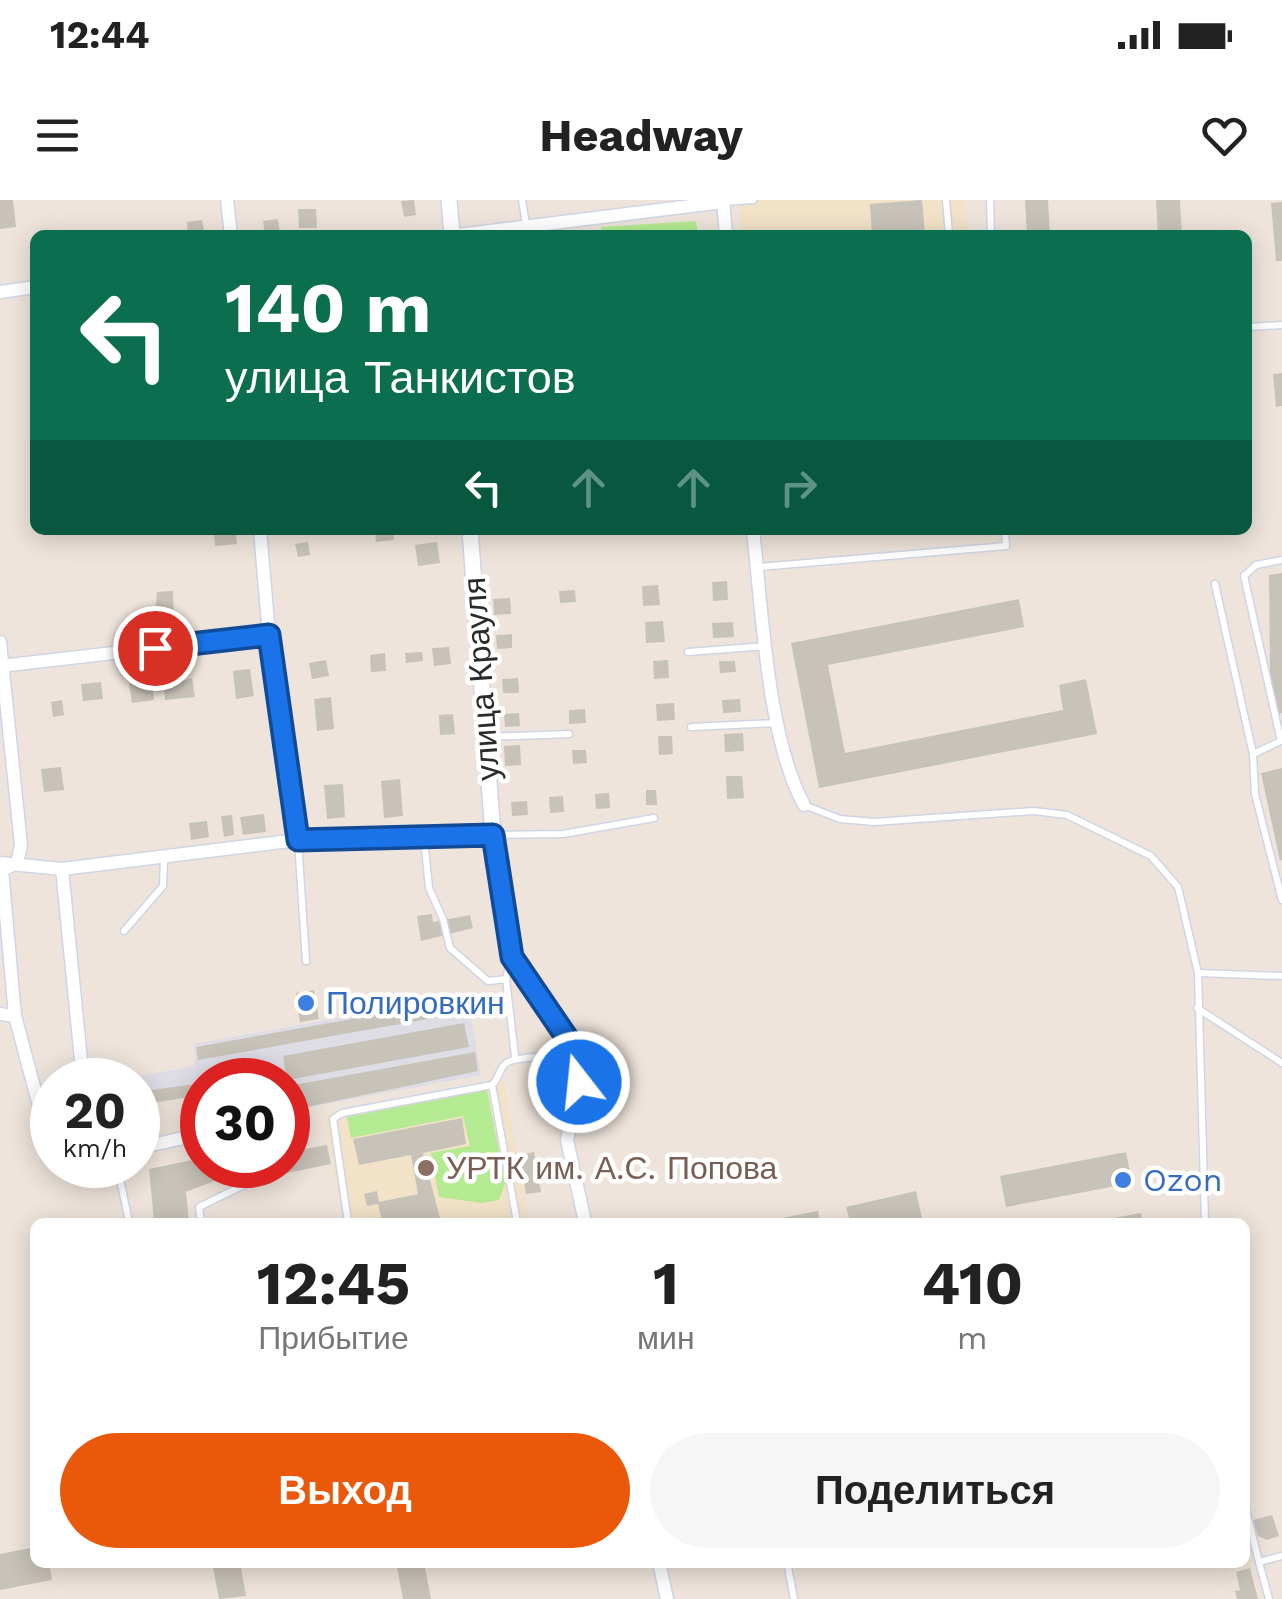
<!DOCTYPE html>
<html lang="ru">
<meta charset="utf-8">
<style>
body{margin:0;font-family:"Work Sans",sans-serif;background:#f6f6f6;color:#222;height:100vh;display:flex;flex-direction:column;font-size:38px;white-space:nowrap}
*{box-sizing:border-box;margin:0}
p{font-size:32px;color:#767676}
.icon{flex:none;width:55px;height:55px;fill:none;stroke:currentColor;stroke-width:2;stroke-linecap:round;stroke-linejoin:round}
.map{position:relative;flex:1;overflow:hidden}
.sheet{position:absolute;left:30px;top:1018px;width:1220px;height:350px;display:flex;flex-direction:column;background:#fff;border-radius:15px;box-shadow:0 5px 25px #0003}
.sheet>*{flex:none}
.banner{position:absolute;left:30px;top:30px;width:1222px;height:305px;border-radius:15px;box-shadow:0 5px 25px #0003;background:#0b6e4f;color:#fff;overflow:hidden}
.speed{position:absolute;left:30px;top:858px;display:flex;gap:20px;font-size:50px;font-weight:700;text-align:center}
.speed>*{display:grid;place-content:center;width:130px;height:130px;border-radius:50%;background:#fff;box-shadow:0 5px 25px #0003;line-height:1}
.speed small{font-size:25px;font-weight:400}
.speed .limit{border:15px solid #d22;background:#fff;color:#111}
.pin{position:absolute;display:grid;place-items:center;width:85px;height:85px;color:#fff;margin:-42px;border:5px solid #fff;border-radius:50%;box-shadow:0 2px 10px #0007}
.me{position:absolute;width:110px;margin:-55px;rotate:344deg;stroke-linejoin:round;filter:drop-shadow(0 0 8px #0008)}
.turn{display:flex;align-items:center;gap:35px;height:210px;padding:0 30px;font-size:45px}
.turn .icon{width:130px;height:130px;stroke-width:2.5}
.turn b{display:block;font-size:70px;line-height:85px}
.lanes{display:flex;align-items:center;height:95px;padding:0 30px;background:#0003;justify-content:center;gap:50px;direction:ltr}
.lanes .off{opacity:.35}
.eta{display:flex;justify-content:space-evenly;align-items:center;height:170px;text-align:center}
.eta b{font-size:60px;font-weight:700;line-height:70px}
.primary-button{display:flex;gap:20px;margin-top:auto;padding:20px 30px}
.primary-button a{flex:1;height:115px;border-radius:60px;background:#ea580c;color:#fff;font-size:40px;font-weight:700;line-height:115px;text-align:center}
.primary-button a+a{background:#f6f6f6;color:#222}
.status{display:flex;justify-content:space-between;align-items:center;height:70px;padding:0 50px;background:#fff;direction:ltr}
.status svg{height:28px;fill:currentColor}
header{display:flex;justify-content:space-between;align-items:center;height:130px;padding:0 30px;background:#fff;font-size:45px;font-weight:700}
.map>svg:first-child{display:block}
.industrial{fill:#dedce5}
.education{fill:#f1e2c8}
.green{fill:#b4ea91}
.building{fill:#c8c3b9}
.lines{fill:none;stroke-linecap:round;stroke-linejoin:round}
.service-casing{stroke:#d0d5e5;stroke-width:9}
.minor-casing{stroke:#d0d5e5;stroke-width:15}
.tertiary-casing{stroke:#d0d5e5;stroke-width:18}
.service{stroke:#fff;stroke-width:6}
.minor{stroke:#fff;stroke-width:12}
.tertiary{stroke:#fff;stroke-width:15}
.route-casing{stroke:#114b97;stroke-width:25}
.route{stroke:#1a73e8;stroke-width:18}
.shop-dot{fill:#3f7fe0;stroke:#fff;stroke-width:4}
.education-dot{fill:#8d6e63;stroke:#fff;stroke-width:4}
.labels{text-anchor:middle;dominant-baseline:central;stroke-width:9;stroke-linejoin:round;paint-order:stroke}
.street-label{font-size:32px;fill:#2a2a2a;stroke:#fff}
.shop-label{font-size:32px;fill:#366cbe;stroke:#fff;text-anchor:start}
.education-label{font-size:32px;fill:#785e54;stroke:#fff;text-anchor:start}
</style>
<div class="status"><b>12:44</b><svg viewBox="0 0 49 12"><path d="M0 12V9h3v3zM5 12V6h3v6zM10 12V3h3v9zM15 12V0h3v12zM26 1h20v11H26zM47 4h2v5h-2z"/></svg></div>
<header><svg class="icon" aria-label="menu" viewBox="0 0 24 24"><path d="M4 6h16M4 12h16M4 18h16"/></svg>Headway<svg class="icon" aria-label="heart" viewBox="0 0 24 24"><path d="M12 20l-8-8c-3-5 5-10 8-4 3-6 11-1 8 4z"/></svg></header>
<div class="map">
<svg width="1282" height="1399" viewBox="0 0 1282 1399">
<rect width="100%" height="100%" fill="#eee4db"/>
<polygon class="industrial" points="467,795 481,875 288,911 288,880 202,880 202,896 138,905 138,880 117,880 195,866 194,844"/>
<g class="education">
<polygon points="739,0 965,0 969,35 742,35"/>
<polygon points="503,880 529,1022 343,1022 324,914"/>
</g>
<g class="green">
<polygon points="696,21 698,35 603,35 601,27"/>
<polygon points="487,890 505,984 499,1000 482,1003 439,997 431,953 470,946 463,916 351,938 347,917"/>
</g>
<g class="building">
<polygon points="0,0 13,0 16,27 0,29"/>
<polygon points="414,0 416,15 404,17 401,1"/>
<polygon points="922,0 925,33 872,35 870,4"/>
<polygon points="1025,0 1048,0 1050,35 1027,35"/>
<polygon points="1156,0 1180,0 1182,35 1158,35"/>
<polygon points="1282,2 1282,61 1276,61 1271,3"/>
<polygon points="298,9 316,9 317,28 299,28"/>
<polygon points="278,19 280,34 265,35 263,21"/>
<polygon points="202,20 205,35 188,35 187,22"/>
<polygon points="1282,173 1282,206 1276,207 1273,174"/>
<polygon points="375,330 393,330 394,340 376,342"/>
<polygon points="236,331 237,344 215,346 214,333"/>
<polygon points="308,342 310,355 298,357 295,344"/>
<polygon points="437,342 440,363 418,366 415,345"/>
<polygon points="1282,373 1282,513 1277,514 1270,477 1269,375"/>
<polygon points="727,381 728,400 713,401 712,382"/>
<polygon points="658,385 660,405 643,406 642,386"/>
<polygon points="575,390 576,402 560,403 559,391"/>
<polygon points="173,391 174,423 154,424 157,392"/>
<polygon points="510,398 511,414 494,415 493,399"/>
<polygon points="1019,399 1024,427 828,465 845,553 1063,510 1059,485 1086,479 1097,534 819,588 791,443"/>
<polygon points="663,421 665,442 646,443 645,422"/>
<polygon points="733,422 734,437 713,438 712,423"/>
<polygon points="512,434 512,448 497,449 496,435"/>
<polygon points="449,447 451,464 434,466 432,448"/>
<polygon points="422,452 423,461 406,463 405,453"/>
<polygon points="385,453 386,471 371,472 370,455"/>
<polygon points="326,460 329,476 312,479 309,463"/>
<polygon points="668,460 669,478 654,479 653,461"/>
<polygon points="719,461 735,461 736,472 720,473"/>
<polygon points="250,469 254,496 236,499 233,471"/>
<polygon points="192,478 195,497 165,500 164,487"/>
<polygon points="518,478 519,493 503,493 502,479"/>
<polygon points="152,481 154,500 132,503 129,484"/>
<polygon points="101,482 103,499 83,501 81,484"/>
<polygon points="331,497 334,529 317,531 314,499"/>
<polygon points="740,499 741,512 723,513 722,500"/>
<polygon points="62,500 64,515 53,517 51,502"/>
<polygon points="674,503 675,520 657,521 656,504"/>
<polygon points="585,509 586,523 569,524 569,510"/>
<polygon points="519,513 520,526 505,527 504,514"/>
<polygon points="453,514 455,534 440,535 439,515"/>
<polygon points="743,533 744,551 725,552 724,534"/>
<polygon points="658,536 672,536 673,554 659,555"/>
<polygon points="520,545 521,565 505,566 504,546"/>
<polygon points="572,550 586,550 587,563 573,564"/>
<polygon points="61,567 64,590 44,592 41,569"/>
<polygon points="1282,568 1282,660 1280,661 1261,573"/>
<polygon points="726,576 742,576 744,598 727,599"/>
<polygon points="400,579 403,616 384,618 381,581"/>
<polygon points="343,584 345,617 327,619 324,585"/>
<polygon points="646,590 656,590 657,605 646,605"/>
<polygon points="609,593 610,608 596,609 595,594"/>
<polygon points="563,596 564,612 550,613 549,597"/>
<polygon points="527,601 528,615 512,616 511,602"/>
<polygon points="264,614 266,632 243,635 240,617"/>
<polygon points="232,615 234,635 224,637 221,616"/>
<polygon points="207,621 209,637 191,640 189,623"/>
<polygon points="432,714 433,722 470,715 473,728 421,741 417,716"/>
<polygon points="314,790 319,819 300,822 296,793"/>
<polygon points="464,799 467,812 198,860 196,847"/>
<polygon points="464,823 469,847 287,880 283,856"/>
<polygon points="475,852 478,871 288,911 288,886"/>
<polygon points="276,872 277,880 238,880 238,878"/>
<polygon points="202,883 202,895 138,905 138,892"/>
<polygon points="462,918 466,944 423,953 441,1022 382,1022 378,1004 367,1006 364,994 377,991 379,1002 418,994 411,955 359,965 353,939"/>
<polygon points="327,945 331,964 277,975 275,965 288,965 288,952"/>
<polygon points="534,952 541,992 526,994 519,955"/>
<polygon points="1126,952 1132,983 1006,1007 1000,976"/>
<polygon points="202,958 202,965 231,965 235,973 186,992 189,1022 154,1022 149,969"/>
<polygon points="916,991 923,1022 850,1022 846,1007"/>
<polygon points="818,1011 820,1022 767,1022 766,1021"/>
<polygon points="1141,1013 1143,1022 1113,1022 1113,1018"/>
<polygon points="1272,1315 1279,1336 1267,1340 1258,1336 1253,1320"/>
<polygon points="35,1347 35,1362 49,1362 52,1380 0,1390 0,1354"/>
<polygon points="212,1362 240,1362 246,1396 219,1399"/>
<polygon points="396,1362 424,1362 431,1399 403,1399"/>
<polygon points="1250,1368 1258,1399 1237,1399 1235,1391 1240,1390 1236,1372"/>
</g>
<g class="lines">
<g class="service-casing">
<g id="service">
<polyline points="522,0 526,24"/>
<polyline points="946,0 949,35"/>
<polyline points="990,0 991,35"/>
<polyline points="724,2 753,0"/>
<polyline points="1248,127 1282,125"/>
<polyline points="758,367 1006,346 1005,330"/>
<polyline points="1215,384 1253,554 1255,594 1282,700"/>
<polyline points="688,452 766,446"/>
<polyline points="691,527 777,523"/>
<polyline points="485,537 569,534"/>
<polyline points="1281,541 1244,376 1256,365 1282,360"/>
<polyline points="1253,554 1281,541"/>
<polyline points="804,605 840,619 874,622 1034,611 1067,615 1151,656 1178,687 1198,773 1205,1022"/>
<polyline points="493,635 563,634 654,618"/>
<polyline points="424,638 429,688 443,719 450,748 488,781 506,779"/>
<polyline points="298,641 306,761"/>
<polyline points="124,731 163,686 164,659"/>
<polyline points="511,759 506,779 515,856"/>
<polyline points="1198,773 1282,776"/>
<polyline points="1197,808 1282,863"/>
<polyline points="492,885 517,1022"/>
<polyline points="117,965 129,1022"/>
<polyline points="201,1022 199,1007 250,982 247,965"/>
<path d="M348 1022 333 919 342 913 492 885C499 878 499 870 505 864 513 855 562 857 577 854"/>
<polyline points="1245,1306 1259,1362 1282,1356"/>
<polyline points="787,1362 794,1399"/>
<polyline points="1259,1362 1269,1399"/>
</g>
</g>
<g class="minor-casing">
<g id="minor">
<polyline points="227,0 231,35"/>
<polyline points="723,0 726,35"/>
<polyline points="458,35 723,2"/>
<polyline points="0,92 35,87"/>
<polyline points="260,330 269,435 298,640"/>
<path d="M753 330C762 409 767 537 804 605"/>
<polyline points="0,442 21,645 17,663 2,670 15,816 52,954"/>
<polyline points="0,466 269,435"/>
<polyline points="0,663 62,669 298,640 493,635 512,757 579,854 579,882 567,940 585,1022"/>
<polyline points="62,669 83,880"/>
<polyline points="0,814 15,816"/>
<polyline points="138,948 202,934"/>
<polyline points="659,1362 667,1399"/>
</g>
</g>
<g class="tertiary-casing">
<g id="tertiary">
<polyline points="449,0 452,35"/>
<polyline points="470,330 493,635"/>
</g>
</g>
<use href="#service" class="service"/>
<use href="#minor" class="minor"/>
<use href="#tertiary" class="tertiary"/>
</g>
<g class="lines">
<g class="route-casing">
<polyline id="route" points="155,448 269,435 298,640 493,635 512,757 578,854 579,882"/>
</g>
<use href="#route" class="route"/>
</g>
<g class="shop-dot">
<circle cx="306" cy="803" r="10"/>
<circle cx="1123" cy="980" r="10"/>
</g>
<circle class="education-dot" cx="426" cy="968" r="10"/>
<g class="labels">
<g class="street-label">
<text transform="translate(481 479) rotate(-94)">улица Крауля</text>
</g>
<g class="shop-label">
<text x="326" y="803">Полировкин</text>
<text x="1143" y="980">Ozon</text>
</g>
<g class="education-label">
<text x="446" y="968">УРТК им. А.С. Попова</text>
</g>
</g>
</svg>
<div class="speed"><div>20<small>km/h</small></div><div class="limit">30</div></div>
<div class="pin" style="left:155px;top:448px;background:#d93025"><svg class="icon" aria-label="arrive" viewBox="0 0 24 24"><path d="M6 21V4h12l-3 4 3 4H6"/></svg></div>
<svg class="me" style="left:579px;top:882px" viewBox="-20 -20 40 40"><circle r="17" fill="#1a73e8" stroke="#fff" stroke-width="3"/><path d="M0-11L8 9 0 5-8 9z" fill="#fff"/></svg>
<div class="banner">
<div class="turn"><svg class="icon" aria-label="left" viewBox="0 0 24 24"><path d="M17 20v-9H6M10 6l-5 5 5 5"/></svg><div><b>140 m</b>улица Танкистов</div></div>
<div class="lanes"><svg class="icon" aria-label="left" viewBox="0 0 24 24"><path d="M17 20v-9H6M10 6l-5 5 5 5"/></svg><svg class="icon off" aria-label="ahead" viewBox="0 0 24 24"><path d="M12 20V5M6 11l6-6 6 6"/></svg><svg class="icon off" aria-label="ahead" viewBox="0 0 24 24"><path d="M12 20V5M6 11l6-6 6 6"/></svg><svg class="icon off" aria-label="right" viewBox="0 0 24 24"><path d="M7 20v-9h11M14 6l5 5-5 5"/></svg></div>
</div>
<section class="sheet">
<div class="eta">
<div><b>12:45</b><p>Прибытие</p></div>
<div><b>1</b><p>мин</p></div>
<div><b>410</b><p>m</p></div>
</div>
<div class="primary-button"><a>Выход</a><a>Поделиться</a></div>
</section>
</div>
